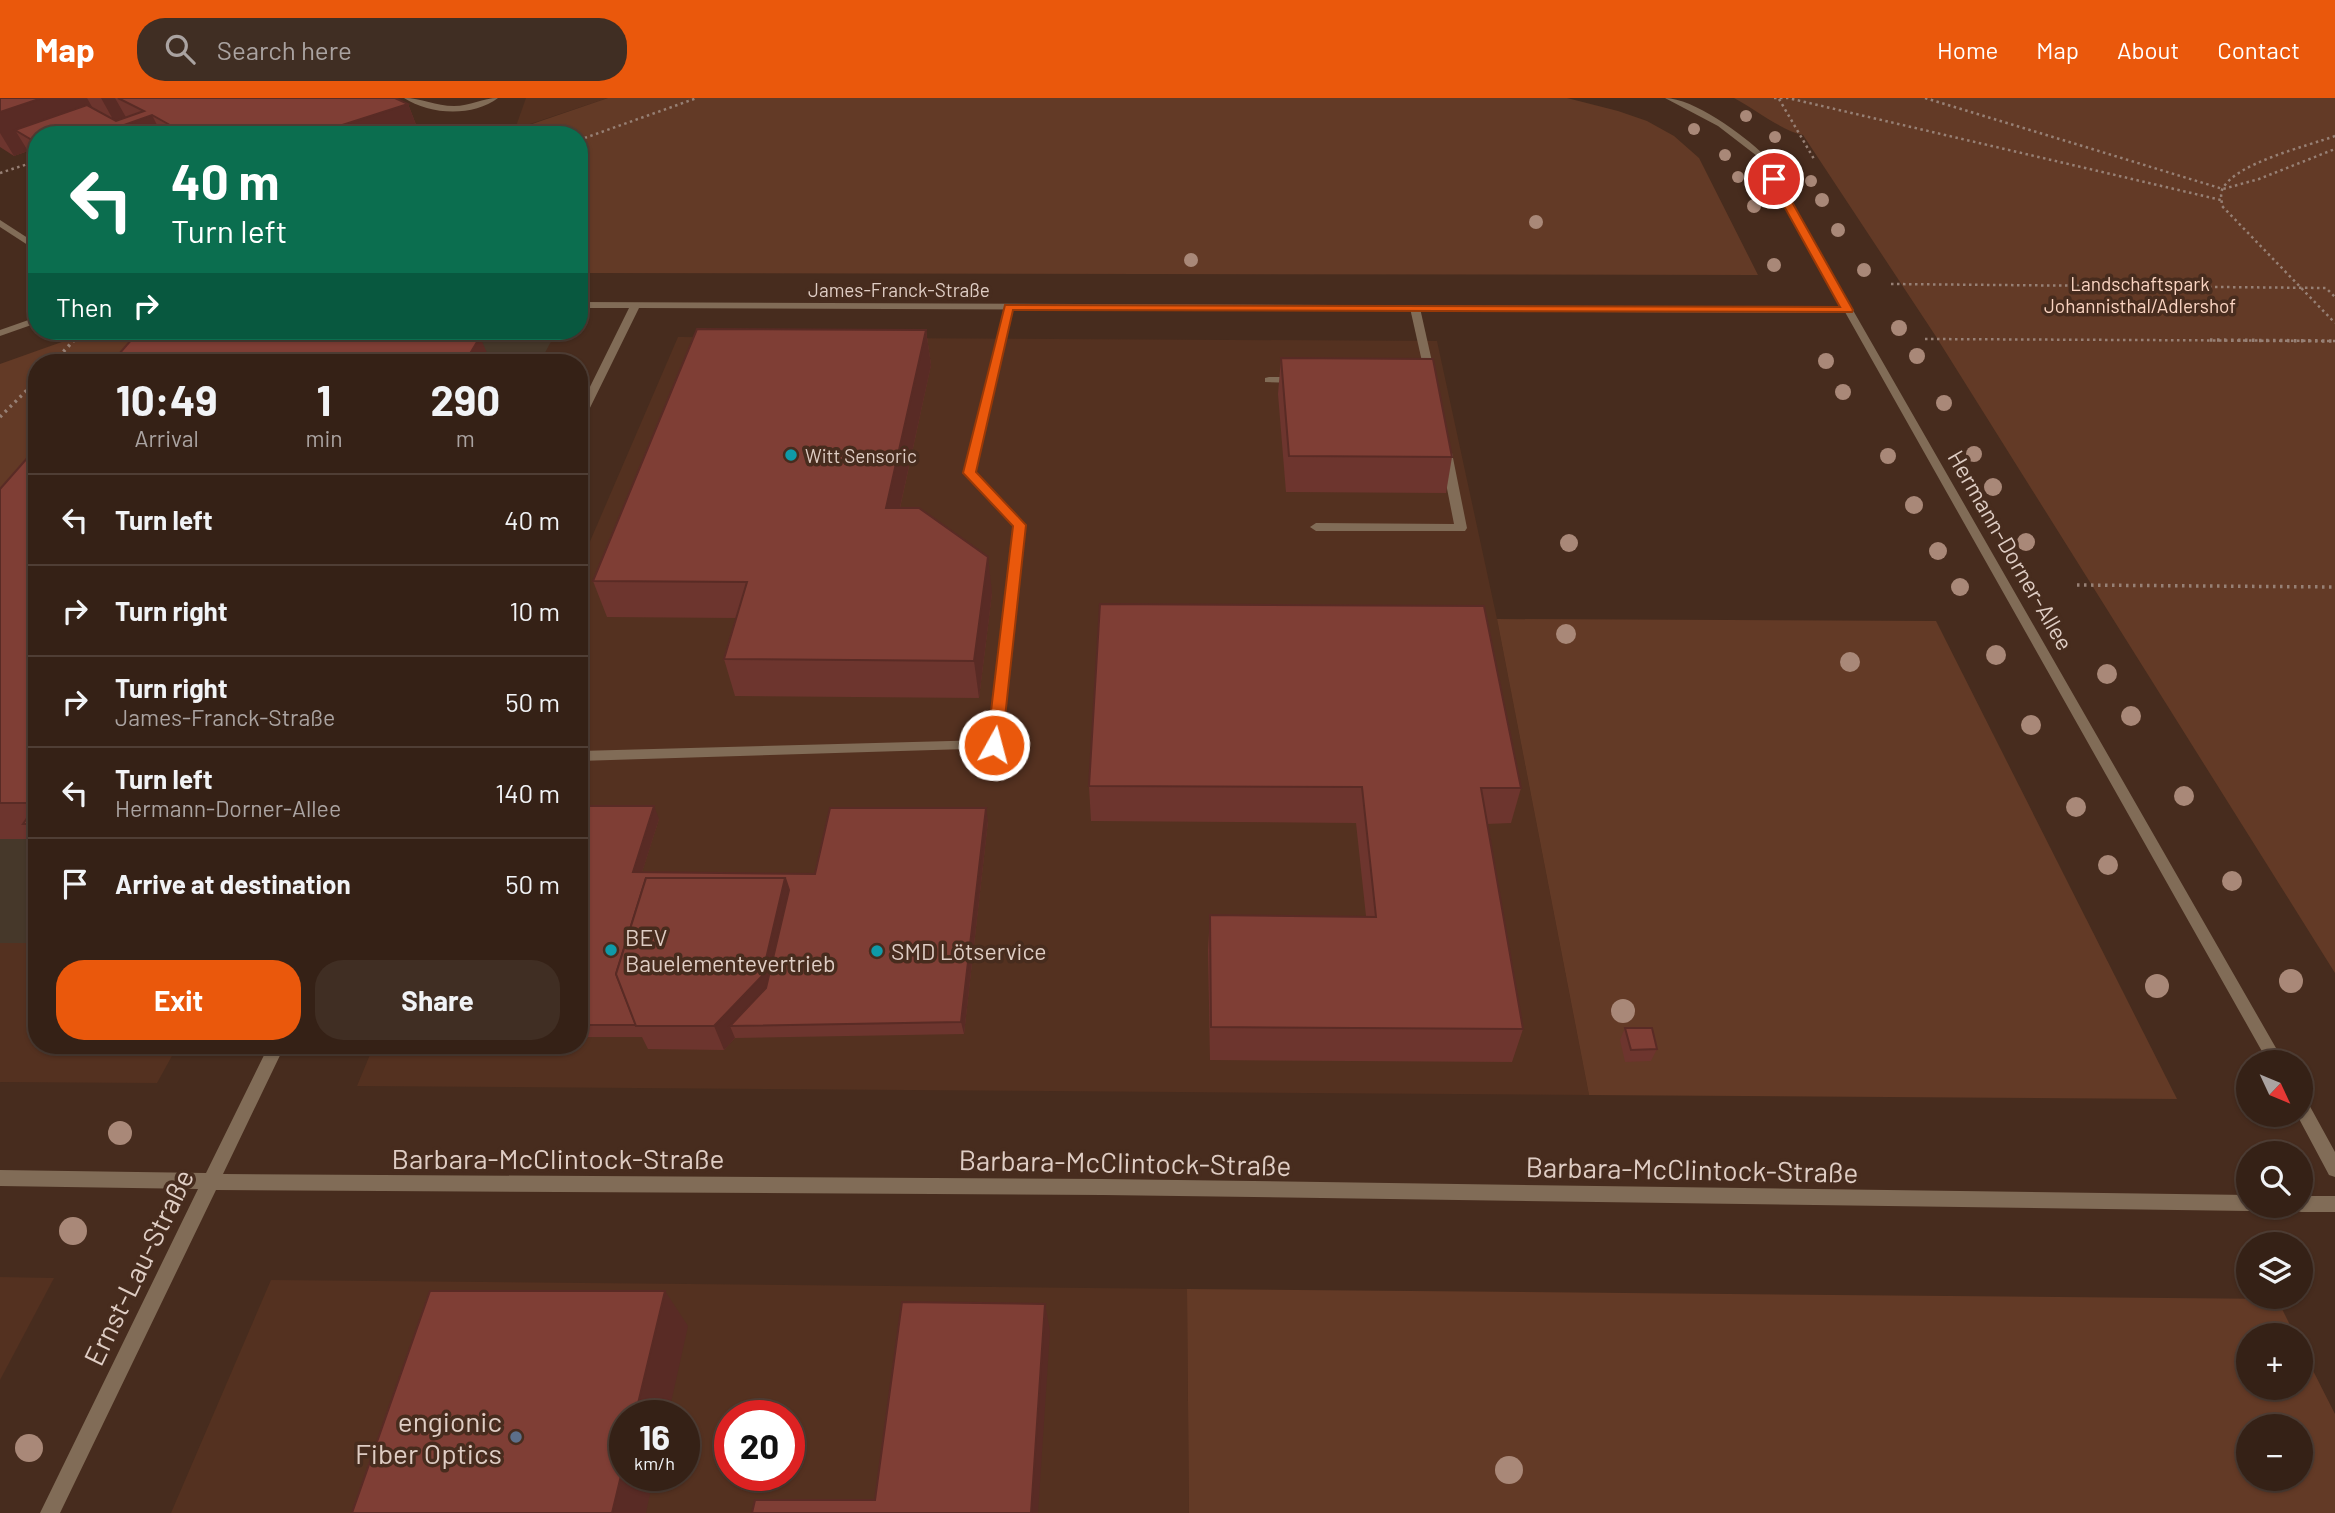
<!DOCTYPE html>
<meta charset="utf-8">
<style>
body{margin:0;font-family:Barlow,sans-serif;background:#402e23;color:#f1f3f6;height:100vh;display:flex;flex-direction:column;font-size:26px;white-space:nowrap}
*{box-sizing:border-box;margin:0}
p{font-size:23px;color:#aaa3a1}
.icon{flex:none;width:38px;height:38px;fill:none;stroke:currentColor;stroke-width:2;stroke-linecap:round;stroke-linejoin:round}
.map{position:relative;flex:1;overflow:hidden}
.details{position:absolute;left:28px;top:256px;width:560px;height:700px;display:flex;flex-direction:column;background:#352116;border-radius:28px;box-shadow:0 2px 5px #0004,0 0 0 2px #4f3e35}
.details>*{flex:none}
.hud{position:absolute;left:28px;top:28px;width:560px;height:214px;border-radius:28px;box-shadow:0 2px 5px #0004,0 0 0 2px #4f3e35;background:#0b6e4f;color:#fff;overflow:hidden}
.needle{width:46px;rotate:134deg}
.fabs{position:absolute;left:2236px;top:952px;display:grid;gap:14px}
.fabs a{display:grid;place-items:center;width:77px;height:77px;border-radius:50%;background:#352116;box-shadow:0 2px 5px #0004,0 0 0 2px #4f3e35;font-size:35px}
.speed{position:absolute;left:609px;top:1302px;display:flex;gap:14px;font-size:35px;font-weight:700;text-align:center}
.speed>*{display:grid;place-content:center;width:91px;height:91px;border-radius:50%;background:#352116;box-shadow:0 2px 5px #0004,0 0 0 2px #4f3e35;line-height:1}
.speed small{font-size:18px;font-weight:400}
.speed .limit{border:10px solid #d22;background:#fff;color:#111}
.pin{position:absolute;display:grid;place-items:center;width:60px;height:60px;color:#fff;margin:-30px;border:4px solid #fff;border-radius:50%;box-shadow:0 2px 7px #0007}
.me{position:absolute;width:77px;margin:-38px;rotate:7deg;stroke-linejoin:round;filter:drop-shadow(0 0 5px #0008)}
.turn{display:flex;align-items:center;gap:24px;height:147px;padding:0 28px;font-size:32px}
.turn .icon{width:91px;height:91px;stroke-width:2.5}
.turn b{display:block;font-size:49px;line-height:60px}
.then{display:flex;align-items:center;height:66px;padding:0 28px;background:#0003;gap:14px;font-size:26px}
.eta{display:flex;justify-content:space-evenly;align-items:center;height:119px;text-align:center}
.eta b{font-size:42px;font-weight:700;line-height:49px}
.cta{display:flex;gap:14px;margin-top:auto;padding:14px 28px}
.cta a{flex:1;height:80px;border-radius:28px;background:#ea580c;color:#fff;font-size:28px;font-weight:700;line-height:80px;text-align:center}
.cta a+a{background:#402e23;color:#f1f3f6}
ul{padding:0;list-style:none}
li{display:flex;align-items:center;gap:21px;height:91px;padding:0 28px;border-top:2px solid #4f3e35}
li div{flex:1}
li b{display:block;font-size:26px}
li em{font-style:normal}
header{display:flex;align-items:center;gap:42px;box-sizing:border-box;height:98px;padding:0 35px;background:#ea580c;color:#fff}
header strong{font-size:33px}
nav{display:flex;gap:38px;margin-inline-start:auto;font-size:24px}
.search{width:490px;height:63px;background:#402e23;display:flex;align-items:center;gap:18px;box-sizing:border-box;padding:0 24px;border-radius:28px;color:#aaa3a1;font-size:26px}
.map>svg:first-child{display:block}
.built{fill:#543120;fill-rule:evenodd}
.industrial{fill:#46382a}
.green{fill:#633a26;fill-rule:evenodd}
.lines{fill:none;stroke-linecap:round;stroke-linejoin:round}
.path-far1{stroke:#978075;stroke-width:2.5;stroke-dasharray:2.5 3.5;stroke-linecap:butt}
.path{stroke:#978075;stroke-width:3.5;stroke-dasharray:2.5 4.5;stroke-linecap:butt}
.service{fill:#816c57;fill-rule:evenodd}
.minor{fill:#816c57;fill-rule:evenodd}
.tertiary{fill:#816c57;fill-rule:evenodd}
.tree{fill:#a98878}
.wall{fill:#6d352e}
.shaded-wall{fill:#592b25}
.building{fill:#7f3e35;stroke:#592b25;stroke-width:2}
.route{fill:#ea580c;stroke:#983908;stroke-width:2}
.culture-dot{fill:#0f9aa8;stroke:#472c1e;stroke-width:2.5}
.service-dot{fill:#5c6f8a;stroke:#472c1e;stroke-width:2.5}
.labels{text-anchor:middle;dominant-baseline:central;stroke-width:7;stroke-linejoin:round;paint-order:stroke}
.far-park-label{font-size:19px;fill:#fad4c2;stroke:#472c1e}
.far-street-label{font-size:19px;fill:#dfcdc4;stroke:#472c1e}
.far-poi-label{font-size:19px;fill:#dfcdc4;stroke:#472c1e;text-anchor:start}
.street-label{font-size:23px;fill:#dfcdc4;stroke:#472c1e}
.poi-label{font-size:23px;fill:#dfcdc4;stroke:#472c1e;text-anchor:start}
.near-street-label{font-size:28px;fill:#dfcdc4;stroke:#472c1e}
.near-poi-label{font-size:28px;fill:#dfcdc4;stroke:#472c1e;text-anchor:end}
</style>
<header>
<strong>Map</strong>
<div class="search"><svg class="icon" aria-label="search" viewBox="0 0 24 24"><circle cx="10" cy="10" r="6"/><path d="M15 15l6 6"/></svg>Search here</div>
<nav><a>Home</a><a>Map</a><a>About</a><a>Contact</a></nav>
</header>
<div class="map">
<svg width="2335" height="1415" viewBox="0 0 2335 1415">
<rect width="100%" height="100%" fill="#472c1e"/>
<g class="built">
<polygon points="526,0 608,0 515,31"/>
<polygon points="678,239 1437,243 1497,521 1589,997 357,988 374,947 579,947 579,469"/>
<polygon points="37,365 37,947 178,947 157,985 0,984 0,407"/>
<polygon points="0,1179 54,1180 0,1282"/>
<path d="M271 1182 1187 1191 1189 1415H171ZM625 1318H684V1377H625ZM730 1318H789V1377H730Z"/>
</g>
<g class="industrial">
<polygon points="150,236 554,238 540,264 125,264"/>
<polygon points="37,365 37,845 0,845 0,407"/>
</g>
<g class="green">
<polygon points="608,0 1567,0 1618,13 1647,23 1674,38 1699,60 1758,177 579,175 579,37 500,37"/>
<path d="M1734 0H2335V875L1935 237 1803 37C1782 33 1755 11 1734 0Z"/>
<polygon points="87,235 150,236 125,264 37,264 37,365 0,407 0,266"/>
<polygon points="1497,521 1936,523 2177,1001 1589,997"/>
<path d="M1187 1191 2277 1201 2295 1237H2249V1290H2301V1249L2335 1316V1415H1189ZM2249 1328H2301V1381H2249Z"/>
</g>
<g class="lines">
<g class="path-far1">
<polyline points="1774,0 1788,0 2221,102"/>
<polyline points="1925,0 2223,91 2259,81 2335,51"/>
<polyline points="1779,1 1814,61"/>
<path d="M2335 38C2308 48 2234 65 2222 92 2220 97 2222 103 2222 108L2335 225"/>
<polyline points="579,42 697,0"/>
<polyline points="0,75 37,63"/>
<polyline points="1891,186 2326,190 2335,199"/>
<polyline points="1925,241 2335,243"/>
<polyline points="73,244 83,233"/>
</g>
<g class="path">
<polyline points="2210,242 2335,243"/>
<polyline points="54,264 74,242"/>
<polyline points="0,319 37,282"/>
<polyline points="2077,487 2335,489"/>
</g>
<g class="service">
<path d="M404 0C421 0 436 8 454 8 470 8 483 0 498 0 473 19 430 17 404 0Z"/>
<polygon points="1009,206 1014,209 976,374 1025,427 999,650 579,663 579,653 988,642 1013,428 964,375 1004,209"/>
<polygon points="1415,207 1420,210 1435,277 1430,280 1425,277 1410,210"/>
<polygon points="1269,279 1296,279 1301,282 1296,285 1265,284 1265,280"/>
<polygon points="1446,352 1452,355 1467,430 1465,433 1316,433 1310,429 1316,425 1454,426 1440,355"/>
</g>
<g class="minor">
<polygon points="0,122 37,146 37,153 0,129"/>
<polygon points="579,204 1848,209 1853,212 1848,215 639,210 584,322 579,325 579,311 629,210 579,210"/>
<polygon points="37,219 37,225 0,238 0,232"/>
<polygon points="269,947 285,947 223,1076 1103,1081 2249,1097 2249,1108 2256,1108 2249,1113 1103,1097 216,1092 60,1415 40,1415 198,1091 0,1088 0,1072 206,1075"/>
<polygon points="2301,1098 2335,1098 2335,1114 2301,1114 2295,1112 2293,1108 2301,1108"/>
</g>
<g class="tertiary">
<path d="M1665 0C1693 0 1744 37 1764 57L2284 964H2268L1757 58 1718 28Z"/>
<polygon points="2301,1001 2307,1003 2335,1054 2335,1079 2329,1077 2297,1017 2301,1017"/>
</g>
</g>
<g class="tree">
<circle cx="1746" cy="18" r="6"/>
<circle cx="1694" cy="31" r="6"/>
<circle cx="1775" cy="39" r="6"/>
<circle cx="1725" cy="57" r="6"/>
<circle cx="1738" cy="79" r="6"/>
<circle cx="1811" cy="83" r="6"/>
<circle cx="1822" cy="102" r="7"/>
<circle cx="1754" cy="108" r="7"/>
<circle cx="1536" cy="124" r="7"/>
<circle cx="1838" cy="132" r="7"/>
<circle cx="1191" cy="162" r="7"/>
<circle cx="1774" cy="167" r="7"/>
<circle cx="1864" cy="172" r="7"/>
<circle cx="1899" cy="230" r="8"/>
<circle cx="1917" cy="258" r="8"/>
<circle cx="1826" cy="263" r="8"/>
<circle cx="1843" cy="294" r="8"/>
<circle cx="1944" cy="305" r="8"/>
<circle cx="1974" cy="356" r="8"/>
<circle cx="1888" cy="358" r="8"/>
<circle cx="1993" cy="389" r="9"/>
<circle cx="1914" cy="407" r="9"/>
<circle cx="2026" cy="444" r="9"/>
<circle cx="1569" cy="445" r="9"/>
<circle cx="1938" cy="453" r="9"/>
<circle cx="1960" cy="489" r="9"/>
<circle cx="1566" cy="536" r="10"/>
<circle cx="1996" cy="557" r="10"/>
<circle cx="1850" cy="564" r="10"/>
<circle cx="2107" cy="576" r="10"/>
<circle cx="2131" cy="618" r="10"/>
<circle cx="2031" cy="627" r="10"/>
<circle cx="2184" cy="698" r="10"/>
<circle cx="2076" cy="709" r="10"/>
<circle cx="2108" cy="767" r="10"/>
<circle cx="2232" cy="783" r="10"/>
<circle cx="2291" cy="883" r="12"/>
<circle cx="2157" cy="888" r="12"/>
<circle cx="1623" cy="913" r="12"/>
<circle cx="120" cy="1035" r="12"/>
<circle cx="73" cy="1133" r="14"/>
<circle cx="29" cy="1350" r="14"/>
<circle cx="1509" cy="1372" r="14"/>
</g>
<g class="wall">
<polygon points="0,0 395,0 408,6 420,37 37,37 37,69 28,53 14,58 0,49"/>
<polygon points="926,232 931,267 900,410 992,495 979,600 735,598 724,561 736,520 607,519 593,483"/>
<polygon points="1281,260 1452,359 1446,395 1286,394 1278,296"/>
<polygon points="37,349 37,741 0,741 0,391"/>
<polygon points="1089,688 1521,690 1511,725 1487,726 1523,931 1512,964 1210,962 1208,852 1210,817 1366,818 1356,725 1091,723"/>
<polygon points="579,708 659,721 642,774 815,776 988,723 964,936 735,940 724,952 648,951 642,939 579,939"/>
<polygon points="1625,930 1657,951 1651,963 1625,964 1620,942"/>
</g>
<g class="shaded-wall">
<polygon points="42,0 87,0 95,14 15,32 28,53 14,58 0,35 0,14"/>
<polygon points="101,0 115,0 127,21 115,25"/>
<polygon points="408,6 420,37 311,37"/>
<polygon points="152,17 162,37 129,37 124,27"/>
<polygon points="926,232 931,267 892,446 886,410"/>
<polygon points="388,233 391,233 405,264 384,238"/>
<polygon points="480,239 491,264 465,264"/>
<polygon points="988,459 992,495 979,600 974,563"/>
<polygon points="654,708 659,721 638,787 633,774"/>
<polygon points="986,710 988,723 964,936 961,924"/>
<polygon points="785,780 793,805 770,902 730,928 735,940 724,952 714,928"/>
<polygon points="665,1193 688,1228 668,1318 635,1318"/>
<polygon points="1045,1206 1050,1233 1038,1415 1031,1415"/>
<polygon points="625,1361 625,1377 654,1377 646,1415 612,1415"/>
</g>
<g class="building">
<polygon points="0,0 42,0 0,14"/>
<polygon points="118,0 395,0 408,6 311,37 188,37 186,35 182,37 162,37 177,31 152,17 124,27 140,37 37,37 37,45 15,32 87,7 116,23 144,13"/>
<polygon points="697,231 926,232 886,410 919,410 988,459 974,563 724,561 747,484 593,483"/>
<polygon points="139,233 388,233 384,238 480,239 465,264 112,264"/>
<polygon points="1281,260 1433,261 1452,359 1289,358"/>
<polygon points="37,349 37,705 0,705 0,391"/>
<polygon points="1100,506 1484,508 1521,690 1481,690 1523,931 1211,929 1210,817 1376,819 1362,689 1089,688"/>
<polygon points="37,706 37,726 23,726"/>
<polygon points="579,708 654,708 633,774 815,776 830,710 986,710 961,924 730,928 766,890 789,792 785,780 646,780 616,876 636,927 579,927"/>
<polygon points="646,780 785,780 762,878 714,928 636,928 616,876"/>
<polygon points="1625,930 1652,930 1657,951 1631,952"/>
<polygon points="430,1193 665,1193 635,1318 625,1318 625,1361 612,1415 352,1415"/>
<polygon points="902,1204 1045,1206 1031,1415 752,1415 755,1402 875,1402"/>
</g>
<polygon class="route" points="1774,78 1779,81 1853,212 1852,214 1013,212 976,374 1026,427 1002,647 1000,651 989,651 987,647 1013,428 963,375 1005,207 1840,209 1769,81"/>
<g class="culture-dot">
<circle cx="791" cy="357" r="7"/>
<circle cx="611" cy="852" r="7"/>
<circle cx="877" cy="853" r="7"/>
</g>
<circle class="service-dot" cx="516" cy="1339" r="7"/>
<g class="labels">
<g class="far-park-label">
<text x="2140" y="185">Landschaftspark<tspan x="2140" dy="22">Johannisthal/Adlershof</tspan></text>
</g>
<g class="far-street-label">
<text x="899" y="191">James-Franck-Straße</text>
</g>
<g class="far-poi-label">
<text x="805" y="357">Witt Sensoric</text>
</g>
<g class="street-label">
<text transform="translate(2011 452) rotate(60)">Hermann-Dorner-Allee</text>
</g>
<g class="poi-label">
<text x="625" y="839">BEV<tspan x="625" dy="26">Bauelementevertrieb</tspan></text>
<text x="891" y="853">SMD Lötservice</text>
</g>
<g class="near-street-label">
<text x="558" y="1060">Barbara-McClintock-Straße</text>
<text transform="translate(1125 1064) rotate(1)">Barbara-McClintock-Straße</text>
<text transform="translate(1692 1071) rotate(1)">Barbara-McClintock-Straße</text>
<text transform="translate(138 1169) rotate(-64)">Ernst-Lau-Straße</text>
</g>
<g class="near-poi-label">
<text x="502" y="1323">engionic<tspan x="502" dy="32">Fiber Optics</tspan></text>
</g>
</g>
</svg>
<div class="fabs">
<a><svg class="needle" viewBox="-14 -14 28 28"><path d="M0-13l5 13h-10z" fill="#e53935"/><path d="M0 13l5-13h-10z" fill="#aaa3a1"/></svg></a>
<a><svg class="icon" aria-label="search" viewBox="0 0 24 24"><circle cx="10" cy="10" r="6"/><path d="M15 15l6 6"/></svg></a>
<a><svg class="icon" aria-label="layers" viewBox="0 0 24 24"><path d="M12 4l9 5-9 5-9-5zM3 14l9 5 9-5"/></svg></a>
<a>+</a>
<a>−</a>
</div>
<div class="speed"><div>16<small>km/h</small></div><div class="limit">20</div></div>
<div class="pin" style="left:1774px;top:81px;background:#d93025"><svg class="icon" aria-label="arrive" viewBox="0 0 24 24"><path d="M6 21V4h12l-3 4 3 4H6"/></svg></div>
<svg class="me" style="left:994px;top:647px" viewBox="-20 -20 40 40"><circle r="17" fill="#ea580c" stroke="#fff" stroke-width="3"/><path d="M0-11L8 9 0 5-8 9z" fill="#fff"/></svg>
<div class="hud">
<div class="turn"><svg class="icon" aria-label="left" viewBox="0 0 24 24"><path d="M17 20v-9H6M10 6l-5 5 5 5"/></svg><div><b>40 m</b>Turn left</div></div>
<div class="then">Then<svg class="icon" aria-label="right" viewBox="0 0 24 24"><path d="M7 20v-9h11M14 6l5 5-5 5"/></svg></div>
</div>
<section class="details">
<div class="eta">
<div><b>10:49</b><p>Arrival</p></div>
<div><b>1</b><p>min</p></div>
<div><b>290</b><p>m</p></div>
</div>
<ul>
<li><svg class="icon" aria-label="left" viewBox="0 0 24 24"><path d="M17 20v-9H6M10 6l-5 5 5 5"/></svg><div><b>Turn left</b></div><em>40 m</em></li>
<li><svg class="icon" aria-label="right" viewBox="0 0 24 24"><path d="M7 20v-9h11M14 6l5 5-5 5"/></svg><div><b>Turn right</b></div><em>10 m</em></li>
<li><svg class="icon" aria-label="right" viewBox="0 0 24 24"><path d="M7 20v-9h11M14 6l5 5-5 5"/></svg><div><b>Turn right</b><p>James-Franck-Straße</p></div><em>50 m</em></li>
<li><svg class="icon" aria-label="left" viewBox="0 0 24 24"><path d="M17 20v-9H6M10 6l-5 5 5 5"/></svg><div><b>Turn left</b><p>Hermann-Dorner-Allee</p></div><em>140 m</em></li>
<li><svg class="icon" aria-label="arrive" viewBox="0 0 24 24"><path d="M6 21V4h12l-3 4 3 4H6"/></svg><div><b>Arrive at destination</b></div><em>50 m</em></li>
</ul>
<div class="cta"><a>Exit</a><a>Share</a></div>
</section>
</div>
